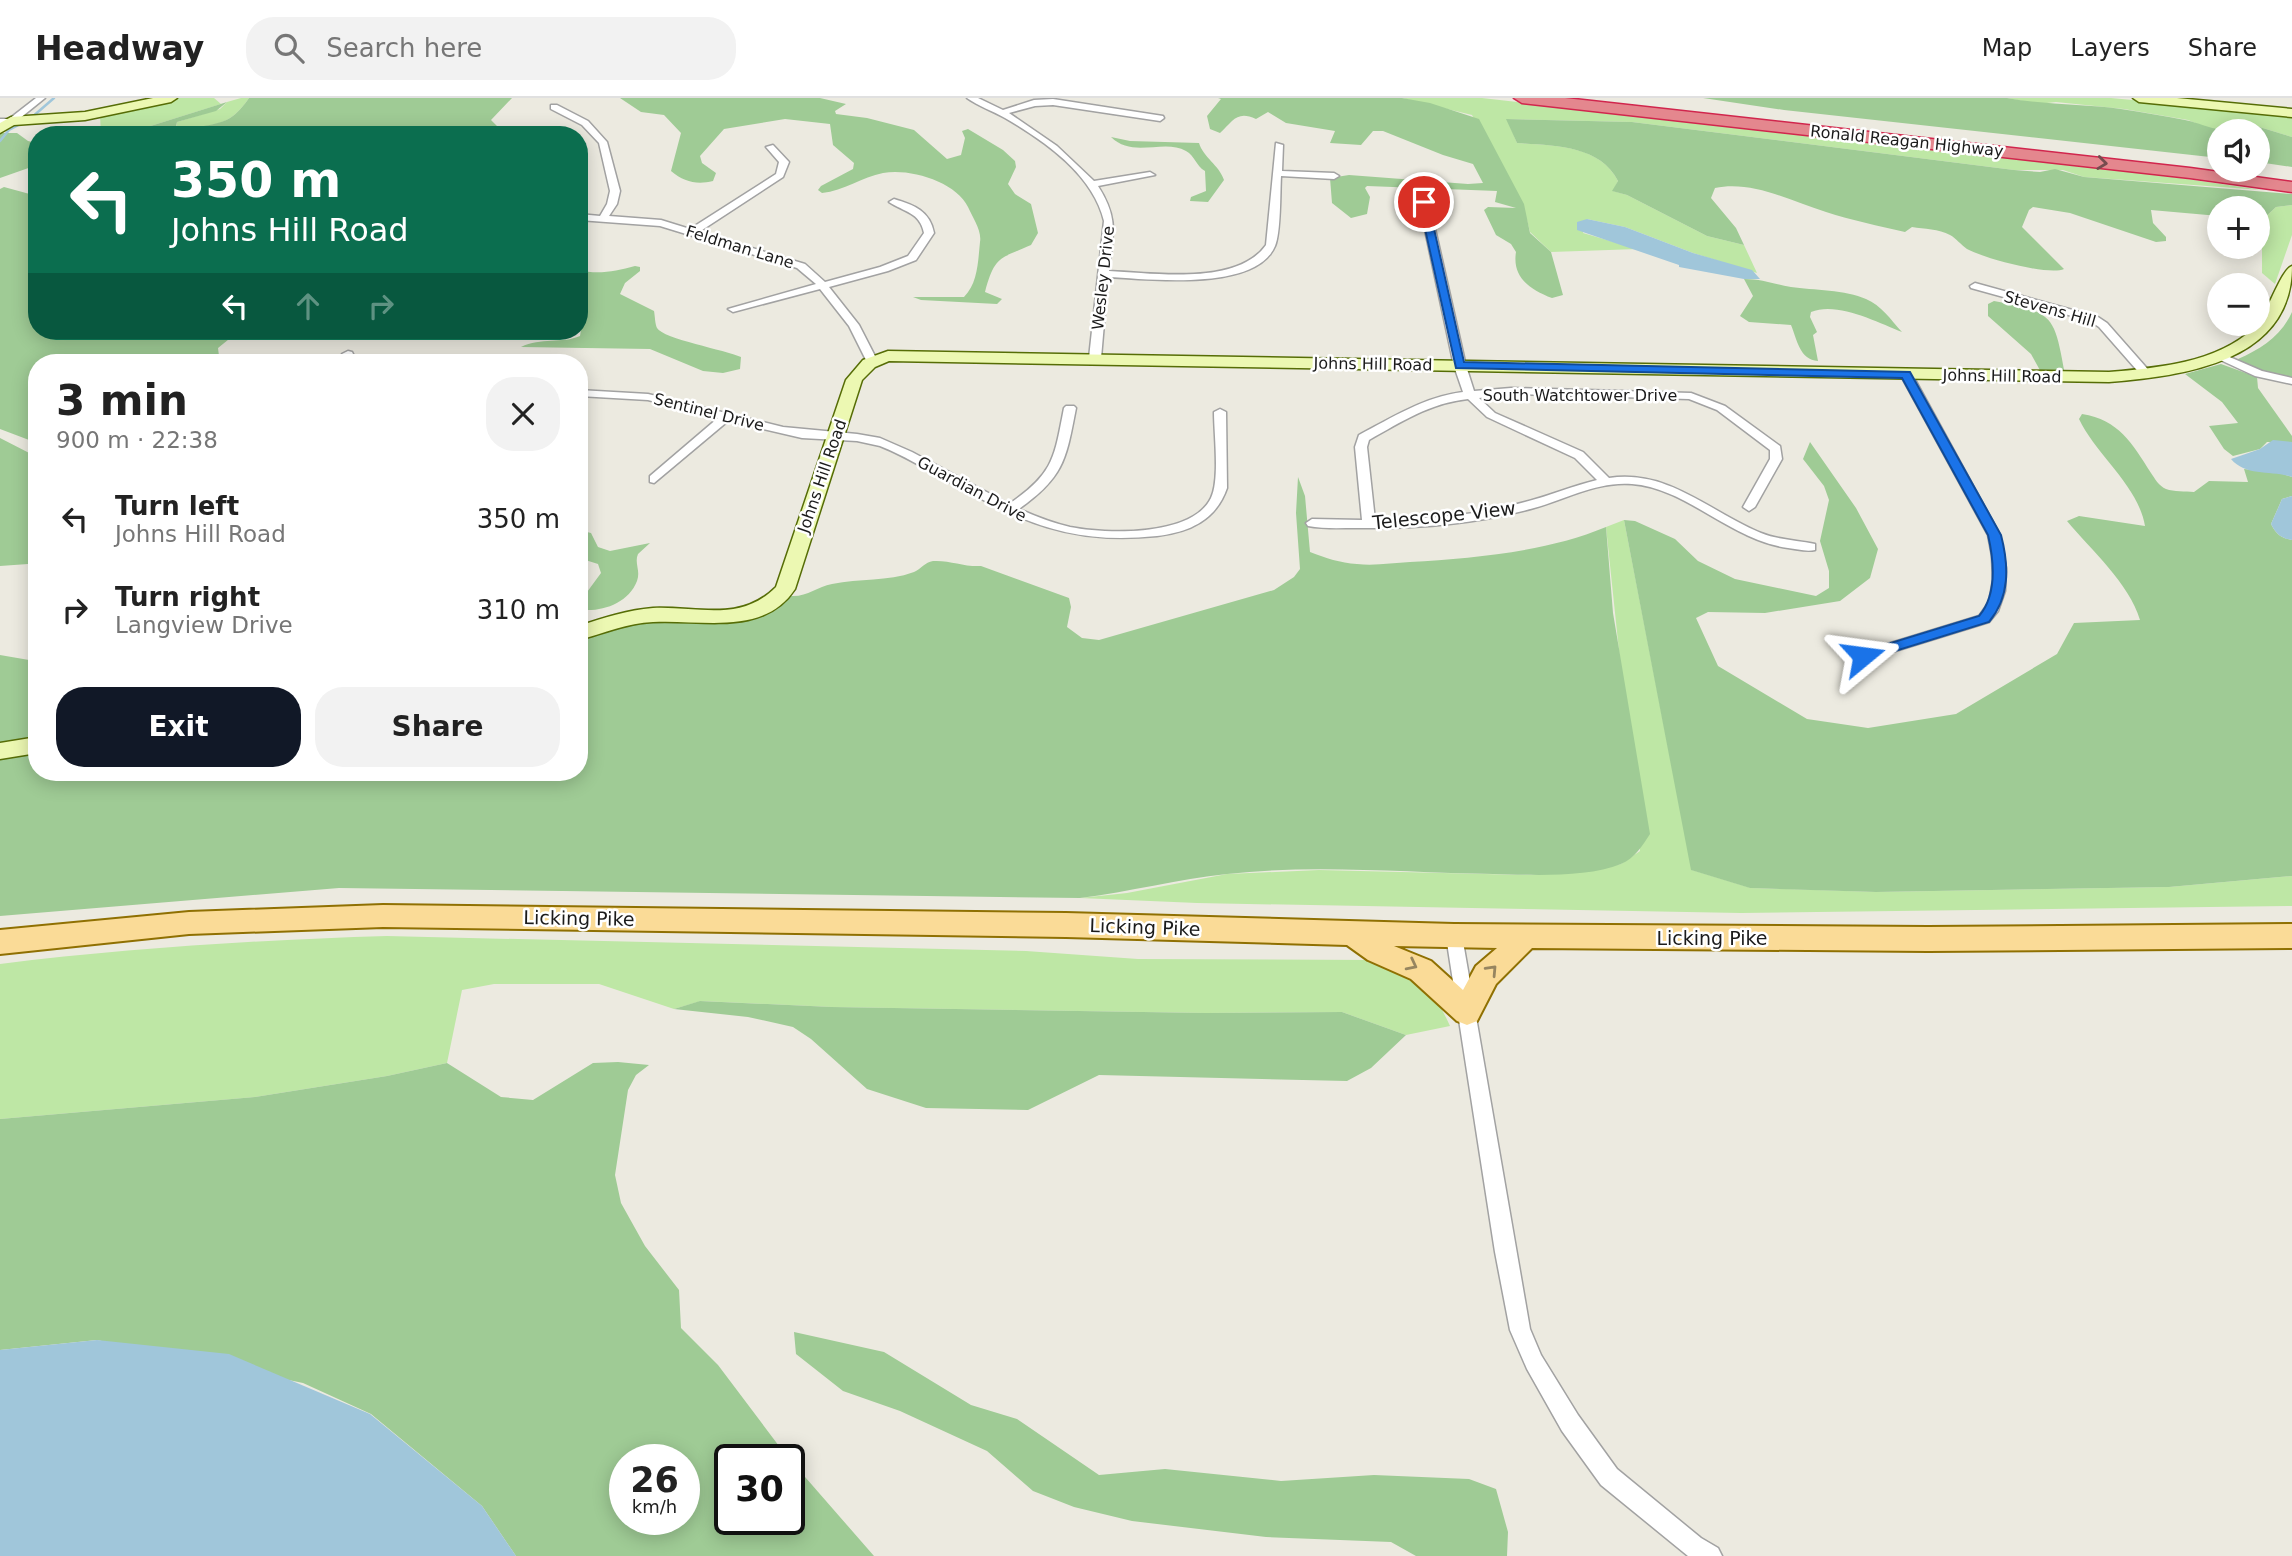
<!DOCTYPE html>
<meta charset="utf-8">
<style>
body{margin:0;font-family:"DejaVu Sans",sans-serif;background:#f2f2f2;color:#222;height:100vh;display:flex;flex-direction:column;font-size:26px;white-space:nowrap}
*{box-sizing:border-box;margin:0}
p{font-size:23px;color:#767676}
.icon{flex:none;width:38px;height:38px;fill:none;stroke:currentColor;stroke-width:2;stroke-linecap:round;stroke-linejoin:round}
.map{position:relative;flex:1;overflow:hidden}
.side{position:absolute;left:28px;top:256px;width:560px;height:427px;display:flex;flex-direction:column;background:#fff;border-radius:28px;box-shadow:0 4px 18px #0003}
.side>*{flex:none}
.banner{position:absolute;left:28px;top:28px;width:560px;height:214px;border-radius:28px;box-shadow:0 4px 18px #0003;background:#0b6e4f;color:#fff;overflow:hidden}
.buttons{position:absolute;left:2207px;top:21px;display:grid;gap:14px}
.buttons a{display:grid;place-items:center;width:63px;height:63px;border-radius:50%;background:#fff;box-shadow:0 4px 18px #0003;font-size:35px}
.speed{position:absolute;left:609px;top:1346px;display:flex;gap:14px;font-size:35px;font-weight:700;text-align:center}
.speed>*{display:grid;place-content:center;width:91px;height:91px;border-radius:50%;background:#fff;box-shadow:0 4px 18px #0003;line-height:1}
.speed small{font-size:18px;font-weight:400}
.speed .limit{border:4px solid #111;border-radius:10px;background:#fff;color:#111}
.pin{position:absolute;display:grid;place-items:center;width:60px;height:60px;color:#fff;margin:-30px;border:4px solid #fff;border-radius:50%;box-shadow:0 2px 7px #0007}
.me{position:absolute;width:77px;margin:-38px;rotate:74deg;stroke-linejoin:round;filter:drop-shadow(0 0 5px #0008)}
.turn{display:flex;align-items:center;gap:24px;height:147px;padding:0 28px;font-size:32px}
.turn .icon{width:91px;height:91px;stroke-width:2.5}
.turn b{display:block;font-size:49px;line-height:60px}
.lanes{display:flex;align-items:center;height:66px;padding:0 28px;background:#0003;justify-content:center;gap:35px;direction:ltr}
.lanes .off{opacity:.35}
.round{display:grid;place-items:center;flex:none;width:74px;height:74px;border-radius:28px;background:#f2f2f2}
.summary{display:flex;align-items:center;justify-content:space-between;height:119px;padding:0 28px}
h1{font-size:42px;font-weight:800;line-height:52px}
.cta{display:flex;gap:14px;margin-top:auto;padding:14px 28px}
.cta a{flex:1;height:80px;border-radius:28px;background:#111827;color:#fff;font-size:28px;font-weight:800;line-height:80px;text-align:center}
.cta a+a{background:#f2f2f2;color:#222}
ul{padding:0;list-style:none}
li{display:flex;align-items:center;gap:21px;height:91px;padding:0 28px}
li div{flex:1}
li b{display:block;font-size:26px}
li em{font-style:normal}
header{display:flex;align-items:center;gap:42px;box-sizing:border-box;height:98px;padding:0 35px;background:#fff;border-bottom:2px solid #e0e0e0}
header strong{font-size:33px}
nav{display:flex;gap:38px;margin-inline-start:auto;font-size:24px}
.search{width:490px;height:63px;background:#f2f2f2;display:flex;align-items:center;gap:18px;box-sizing:border-box;padding:0 24px;border-radius:28px;color:#767676;font-size:26px}
.map>svg:first-child{display:block}
.grass{fill:#bee7a5}
.forest{fill:#9fcb95;fill-rule:evenodd}
.water{fill:#a0c6da}
.lines{fill:none;stroke-linecap:round;stroke-linejoin:round}
.stream{stroke:#a0c6da;stroke-width:2.5}
.street-casing{stroke:#a2a2a2;stroke-width:3}
.secondary-casing{stroke:#566d06;stroke-width:3}
.primary-casing{stroke:#8f7002;stroke-width:4}
.highway-casing{stroke:#d1264d;stroke-width:3}
.street{fill:#fff;fill-rule:evenodd}
.secondary{fill:#ecf8b2;fill-rule:evenodd}
.primary{fill:#fadb97;fill-rule:evenodd}
.highway{fill:#e4878e;fill-rule:evenodd}
.oneway{stroke:#754c4f}
.oneway2{stroke:#96855f}
.route{fill:#1a73e8;stroke:#114b97;stroke-width:2}
.labels{text-anchor:middle;dominant-baseline:central;stroke-width:5;stroke-linejoin:round;paint-order:stroke}
.far-street-label{font-size:16px;fill:#1b1b1b;stroke:#fff}
.street-label{font-size:19px;fill:#1b1b1b;stroke:#fff}
</style>
<header>
<strong>Headway</strong>
<div class="search"><svg class="icon" aria-label="search" viewBox="0 0 24 24"><circle cx="10" cy="10" r="6"/><path d="M15 15l6 6"/></svg>Search here</div>
<nav><a>Map</a><a>Layers</a><a>Share</a></nav>
</header>
<div class="map">
<svg width="2292" height="1458" viewBox="0 0 2292 1458">
<rect width="100%" height="100%" fill="#eceae0"/>
<g class="grass">
<polygon points="176,0 214,0 221,6 122,37 101,37 100,17"/>
<path d="M241 0H249C244 7 238 15 230 20 218 28 189 32 176 29L177 24 220 11 227 4Z"/>
<path d="M1402 0H1482L2132 73 2262 92 2084 79 2063 72H2014L1632 24 1507 21 1517 45C1553 48 1599 46 1618 83L1613 93 1627 97 1707 138 1744 147 1757 175 1693 155 1625 129 1587 121 1583 135 1638 151 1551 154 1530 134 1527 122 1472 17Z"/>
<polygon points="1975,0 2111,0 2292,17 2292,39 2243,24 2233,32 2212,32 2188,22 2124,11 2056,4 2038,6 2007,0"/>
<polygon points="2292,107 2292,137 2275,186 2262,175 2262,122 2276,109"/>
<polygon points="1624,422 1692,772 1751,790 1876,794 2169,789 2292,778 2292,808 1741,815 1197,805 1080,800 1127,795 1227,776 1319,772 1528,777 1587,773 1621,766 1640,753 1606,429"/>
<path d="M387 838 1026 853 1138 861 1373 862C1423 875 1428 881 1450 928L1406 937 1342 914 1206 915 832 909 701 903 674 911 599 886H494L462 892 447 965 387 978 255 999 0 1021V866C129 850 257 842 387 838Z"/>
</g>
<g class="forest">
<path d="M249 0H512L491 22 497 28 516 37H122L227 4 216 13 177 24 176 28C188 32 219 27 230 20 238 15 244 7 249 0Z"/>
<path d="M620 0H820L846 6 835 13 836 16 867 20 914 32 947 61 961 57 965 40 962 33 968 31 1003 52 1015 63 1016 69 1008 86 1015 96 1031 106 1038 135 1031 147C1000 161 995 157 985 194L1002 201 997 206 921 202 913 199H964C978 185 978 163 980 144 982 133 973 120 968 109 956 84 911 70 883 75 862 79 844 93 822 95L818 92 821 88 853 71 854 65 833 47 830 26 785 21 724 31 700 58 702 65 716 75 713 83C697 87 684 84 671 73L681 35 664 17 641 14Z"/>
<path d="M1218 0H1402L1430 5 1479 21 1524 106 1530 135 1551 154 1563 197 1552 200C1529 191 1512 179 1516 154L1511 146 1496 137 1484 112 1488 109 1516 110 1495 104 1497 93 1367 88 1365 90 1370 99 1367 116 1351 120 1332 105 1330 80 1349 77 1468 86 1483 85 1473 66 1443 57 1383 33H1373L1361 47 1330 45 1335 33 1286 25 1268 14 1256 21C1237 12 1233 23 1220 35L1210 31 1207 18 1221 1Z"/>
<path d="M1703 0H2007C2045 7 2083 6 2121 11 2142 14 2164 18 2185 22 2204 26 2210 32 2232 32L2228 27 2243 24 2292 39V69L2258 64V33H2219V60L1784 12Z"/>
<path d="M1506 21 1632 24 2014 72 2040 74 2055 71 2084 79 2292 96V107L2276 109 2262 122 2258 121V110H2219V118L2151 112 2153 125 2166 139V143L2156 144 2070 115 2033 109 2029 112 2022 129 2064 171C2049 178 1983 160 1967 151 1961 147 1956 140 1950 137 1939 131 1924 131 1912 129L1905 134C1879 128 1851 122 1826 114 1791 103 1752 82 1715 90L1711 100 1736 130 1744 147 1707 138 1627 97 1612 93 1618 83C1599 46 1552 48 1517 45Z"/>
<polygon points="0,35 17,35 28,43 37,45 37,67 0,80"/>
<path d="M1111 39 1130 43 1199 45C1203 59 1219 67 1224 82L1208 104 1190 103 1191 99 1206 93 1205 73C1196 68 1195 58 1186 53 1164 40 1133 61 1111 39Z"/>
<polygon points="4,89 37,98 37,233 239,233 218,250 219,258 264,264 37,264 37,345 0,331 0,91"/>
<path d="M635 168 640 169V173L625 185 620 196 654 213C655 218 655 226 657 230 663 241 726 252 741 259L740 271 723 275 703 273 650 251 521 249C541 239 562 246 580 238 584 222 579 191 579 172 598 177 616 173 635 168Z"/>
<path d="M1744 181C1762 181 1773 186 1791 189 1813 192 1846 192 1866 201 1881 207 1891 222 1902 234 1877 224 1837 203 1811 214L1810 219 1817 234 1813 237 1818 263C1800 262 1797 242 1791 227L1749 224 1740 218 1753 198Z"/>
<path d="M1994 203C2054 215 2054 216 2065 277L2042 276 2031 256 1988 218V206Z"/>
<path d="M2292 214V281L2264 275 2240 264 2238 261C2262 250 2281 238 2292 214Z"/>
<polygon points="2221,266 2257,279 2258,290 2292,338 2292,344 2267,344 2260,351 2233,358 2224,351 2209,328 2238,325 2222,304 2185,276"/>
<path d="M2082 316C2119 322 2132 345 2151 375 2155 381 2159 388 2166 391 2174 394 2185 393 2194 394L2209 383 2248 384 2244 371 2280 375 2292 379V398L2282 401 2271 426C2276 436 2281 440 2292 442V778L2169 789 1876 794 1750 790 1691 772 1624 422 1635 423 1675 441 1698 463 1735 481 1816 498 1829 490V473L1820 443 1829 402 1824 388 1803 361 1810 344 1856 410 1878 451 1870 480 1840 503 1765 515 1708 514 1696 520 1718 568 1807 621 1868 630 1956 616 2057 556 2074 525 2140 522C2129 485 2091 452 2067 423L2079 418 2145 428C2138 387 2096 357 2079 321Z"/>
<polygon points="0,340 37,359 37,468 28,466 0,468"/>
<path d="M1298 379 1305 398 1310 454C1326 460 1340 465 1357 466 1374 468 1393 465 1410 464 1475 460 1546 454 1606 429L1613 515 1650 736C1642 748 1635 760 1621 766 1587 780 1530 777 1494 776 1406 775 1315 766 1227 776 1178 781 1129 794 1080 800L339 790 0 818V661L37 656V674H579V541C603 534 628 525 653 522 703 517 750 538 791 498 807 499 817 489 832 486 860 480 887 484 914 474 921 471 925 464 933 463 950 462 964 469 981 468L1069 500 1071 509 1067 529 1082 540 1099 542 1274 492 1294 479 1300 471 1296 415Z"/>
<path d="M579 432 591 435 598 449 610 453 650 445 638 456C634 465 641 473 637 483 629 504 605 513 585 512L579 505 601 475 598 466 579 460Z"/>
<polygon points="37,555 37,641 0,648 0,557 29,562"/>
<polygon points="700,903 832,909 1206,915 1342,914 1406,937 1371,970 1347,983 1099,977 1028,1012 926,1010 867,991 811,941 793,929 748,919 674,911"/>
<path d="M618 964 649 967 636 977 628 992 615 1077 621 1105 645 1148 679 1192 681 1230 718 1267 785 1356 874 1458H516L482 1408 371 1316 303 1285 97 1242 0 1252V1021L255 999 387 978 447 965 501 999 533 1002 593 965ZM625 1362H684V1421H625ZM730 1362H789V1421H730Z"/>
<polygon points="794,1234 884,1254 971,1307 1017,1321 1099,1377 1165,1371 1281,1383 1374,1377 1469,1381 1496,1391 1508,1434 1507,1458 1416,1458 1391,1444 1266,1439 1132,1423 1074,1409 1033,1393 987,1353 900,1313 843,1293 796,1256"/>
</g>
<g class="water">
<polygon points="1587,121 1625,129 1693,155 1752,172 1760,181 1744,181 1679,169 1679,167 1577,132 1577,124"/>
<path d="M2273 342 2292 344V379C2272 372 2246 379 2231 361L2260 351Z"/>
<path d="M2292 398V442C2281 440 2276 436 2271 426L2282 401Z"/>
<polygon points="97,1242 229,1256 370,1316 482,1408 516,1458 0,1458 0,1252"/>
</g>
<g class="lines">
<g class="stream">
<polyline points="31,20 54,0"/>
<polyline points="0,43 9,32 24,24"/>
</g>
<g class="street-casing">
<g id="street">
<polygon points="36,0 45,0 14,25 0,27 0,21 9,21"/>
<path d="M967 0H978L1003 12 1034 2 1053 1 1163 18 1164 20 1160 23 1053 7 1035 8 1009 15 1057 48 1094 83 1150 74 1155 77 1098 88C1119 121 1113 136 1109 173 1154 175 1237 188 1266 147L1276 45 1283 47 1282 73 1334 75 1339 78 1334 81 1281 78C1280 94 1281 135 1275 148 1256 194 1149 181 1108 179L1101 260 1095 263 1089 260 1104 123C1093 77 1046 44 1005 20 993 13 978 8 967 0Z"/>
<path d="M551 7H557L588 23 607 44 620 93 617 106 609 118 661 122 690 131 776 76 779 64 766 49 773 47 789 64 783 79 699 134 805 166 825 184 880 169 908 158 924 135C920 114 904 114 889 104L894 101C914 107 930 113 934 135L916 162 888 173 829 189 859 227 877 262 875 264H867L849 228 820 191 733 214 728 211 816 186 797 170 660 128 579 122V116L600 118 607 106 610 93 599 45 582 27 551 11Z"/>
<path d="M1424 101 1429 104 1466 268 1474 293 1511 290 1691 295 1725 308 1780 348 1782 361 1755 409 1749 413 1743 409 1770 361V352L1717 312 1689 301 1511 296 1479 300 1495 315 1583 354 1609 380C1668 371 1710 414 1761 435 1778 442 1797 442 1815 446V452C1806 454 1797 451 1788 450 1730 442 1687 390 1632 386 1598 383 1566 401 1534 410 1477 426 1415 431 1355 430 1340 430 1323 431 1308 428L1306 425 1312 421 1362 422 1355 349 1359 337C1393 319 1424 299 1463 294L1454 268 1419 104ZM1468 301 1487 319 1575 360 1597 382C1572 388 1549 398 1525 404 1476 418 1425 421 1375 422L1367 349 1369 342C1401 324 1430 305 1468 301Z"/>
<polygon points="1975,185 2098,219 2107,225 2152,276 2142,278 2099,229 2090,223 1971,190 1970,188"/>
<polygon points="348,253 352,254 357,264 347,264 342,256"/>
<polygon points="2218,254 2262,273 2292,280 2292,286 2255,278 2214,259 2212,257"/>
<polygon points="1906,273 1912,276 2000,437 2006,470 2005,493 1998,513 1989,524 1863,563 1856,558 1858,555 1979,518 1989,504 1993,482 1992,458 1988,437 1900,276"/>
<path d="M579 292 648 296 783 329 857 336 880 340 912 354 1009 406C1054 375 1054 361 1064 310L1066 308H1074L1076 310C1066 362 1064 379 1019 411 1035 418 1053 425 1070 429 1106 436 1192 439 1211 400 1220 381 1214 337 1214 314L1220 311 1226 314 1227 390C1216 422 1190 434 1157 438 1069 447 1022 424 946 382 924 370 903 357 880 348L857 343 802 340 728 323 654 385 650 384V378L718 320 648 302 579 298Z"/>
<polygon points="1454,831 1460,833 1462,838 1530,1231 1541,1257 1578,1317 1617,1371 1701,1440 1718,1450 1722,1458 1688,1458 1601,1387 1562,1333 1527,1271 1510,1232 1495,1154 1446,838 1448,833"/>
</g>
</g>
<g class="secondary-casing">
<g id="secondary">
<polygon points="153,0 177,0 171,4 85,22 14,27 0,35 0,25 11,19 85,14"/>
<polygon points="2133,0 2177,0 2292,11 2292,19 2139,4"/>
<path d="M2292 168C2292 264 2184 278 2109 284L889 263 875 269 862 282 795 491C764 539 700 521 653 524 628 525 604 535 579 542V528C603 520 628 512 653 510 698 508 740 525 776 489L846 282 863 262 888 253 2109 274C2158 270 2215 265 2253 231 2267 218 2281 171 2292 168Z"/>
<polygon points="37,639 37,655 0,661 0,645"/>
</g>
</g>
<g class="primary-casing">
<path id="primary" d="M383 807 1066 815 1454 826 1928 829 2292 826V850L1928 853 1532 850 1496 886 1477 923 1467 927 1457 923 1411 881 1368 862 1347 847 1066 839 383 829 189 836 0 856V832L189 814ZM1394 848 1497 850 1476 868 1463 892 1431 863Z"/>
</g>
<g class="highway-casing">
<polygon id="highway" points="1514,0 1565,0 2190,70 2292,84 2292,94 2190,80 1522,5"/>
</g>
<use href="#street" class="street"/>
<use href="#secondary" class="secondary"/>
<use href="#primary" class="primary"/>
<use href="#highway" class="highway"/>
</g>
<defs><path id="oneway-chevron" d="M-2-3.5L2.5 0L-2 3.5" fill="none" stroke-width="1.6" stroke-linecap="round" stroke-linejoin="round" transform="scale(1.75)"/></defs>
<use class="oneway" href="#oneway-chevron" transform="translate(2102 65) rotate(7)"/>
<g class="oneway2">
<use href="#oneway-chevron" transform="translate(1412 867) rotate(27)"/>
<use href="#oneway-chevron" transform="translate(1492 872) rotate(-47)"/>
</g>
<path class="route" d="M1424 101 1428 104 1464 264 1910 274 2001 437C2009 468 2010 499 1989 524L1863 563 1856 558 1858 555 1979 518C1997 497 1994 463 1988 437L1902 280 1456 270 1419 104Z"/>
<g class="labels">
<g class="far-street-label">
<text transform="translate(1907 43) rotate(6)">Ronald Reagan Highway</text>
<text transform="translate(740 149) rotate(17)">Feldman Lane</text>
<text transform="translate(1103 180) rotate(-84)">Wesley Drive</text>
<text transform="translate(2050 211) rotate(16)">Stevens Hill</text>
<text transform="translate(1373 266) rotate(1)">Johns Hill Road</text>
<text transform="translate(2002 278) rotate(1)">Johns Hill Road</text>
<text x="1580" y="297">South Watchtower Drive</text>
<text transform="translate(709 314) rotate(14)">Sentinel Drive</text>
<text transform="translate(822 378) rotate(-71)">Johns Hill Road</text>
<text transform="translate(972 391) rotate(28)">Guardian Drive</text>
</g>
<g class="street-label">
<text transform="translate(1444 417) rotate(-6)">Telescope View</text>
<text transform="translate(579 820) rotate(1)">Licking Pike</text>
<text transform="translate(1145 829) rotate(2)">Licking Pike</text>
<text x="1712" y="840">Licking Pike</text>
</g>
</g>
</svg>
<div class="buttons">
<a><svg class="icon" aria-label="sound" viewBox="0 0 24 24"><path d="M4 9h4l5-4v14l-5-4H4zM17 9q2 3 0 6"/></svg></a>
<a>+</a>
<a>−</a>
</div>
<div class="speed"><div>26<small>km/h</small></div><div class="limit">30</div></div>
<div class="pin" style="left:1424px;top:104px;background:#d93025"><svg class="icon" aria-label="arrive" viewBox="0 0 24 24"><path d="M6 21V4h12l-3 4 3 4H6"/></svg></div>
<svg class="me" style="left:1863px;top:558px" viewBox="-20 -20 40 40"><path d="M0-17L14 15 0 8-14 15z" fill="#1a73e8" stroke="#fff" stroke-width="4"/></svg>
<div class="banner">
<div class="turn"><svg class="icon" aria-label="left" viewBox="0 0 24 24"><path d="M17 20v-9H6M10 6l-5 5 5 5"/></svg><div><b>350 m</b>Johns Hill Road</div></div>
<div class="lanes"><svg class="icon" aria-label="left" viewBox="0 0 24 24"><path d="M17 20v-9H6M10 6l-5 5 5 5"/></svg><svg class="icon off" aria-label="ahead" viewBox="0 0 24 24"><path d="M12 20V5M6 11l6-6 6 6"/></svg><svg class="icon off" aria-label="right" viewBox="0 0 24 24"><path d="M7 20v-9h11M14 6l5 5-5 5"/></svg></div>
</div>
<section class="side">
<div class="summary"><div><h1>3 min</h1><p>900 m · 22:38</p></div><a class="round"><svg class="icon" aria-label="close" viewBox="0 0 24 24"><path d="M6 6l12 12M18 6L6 18"/></svg></a></div>
<ul>
<li><svg class="icon" aria-label="left" viewBox="0 0 24 24"><path d="M17 20v-9H6M10 6l-5 5 5 5"/></svg><div><b>Turn left</b><p>Johns Hill Road</p></div><em>350 m</em></li>
<li><svg class="icon" aria-label="right" viewBox="0 0 24 24"><path d="M7 20v-9h11M14 6l5 5-5 5"/></svg><div><b>Turn right</b><p>Langview Drive</p></div><em>310 m</em></li>
</ul>
<div class="cta"><a>Exit</a><a>Share</a></div>
</section>
</div>
